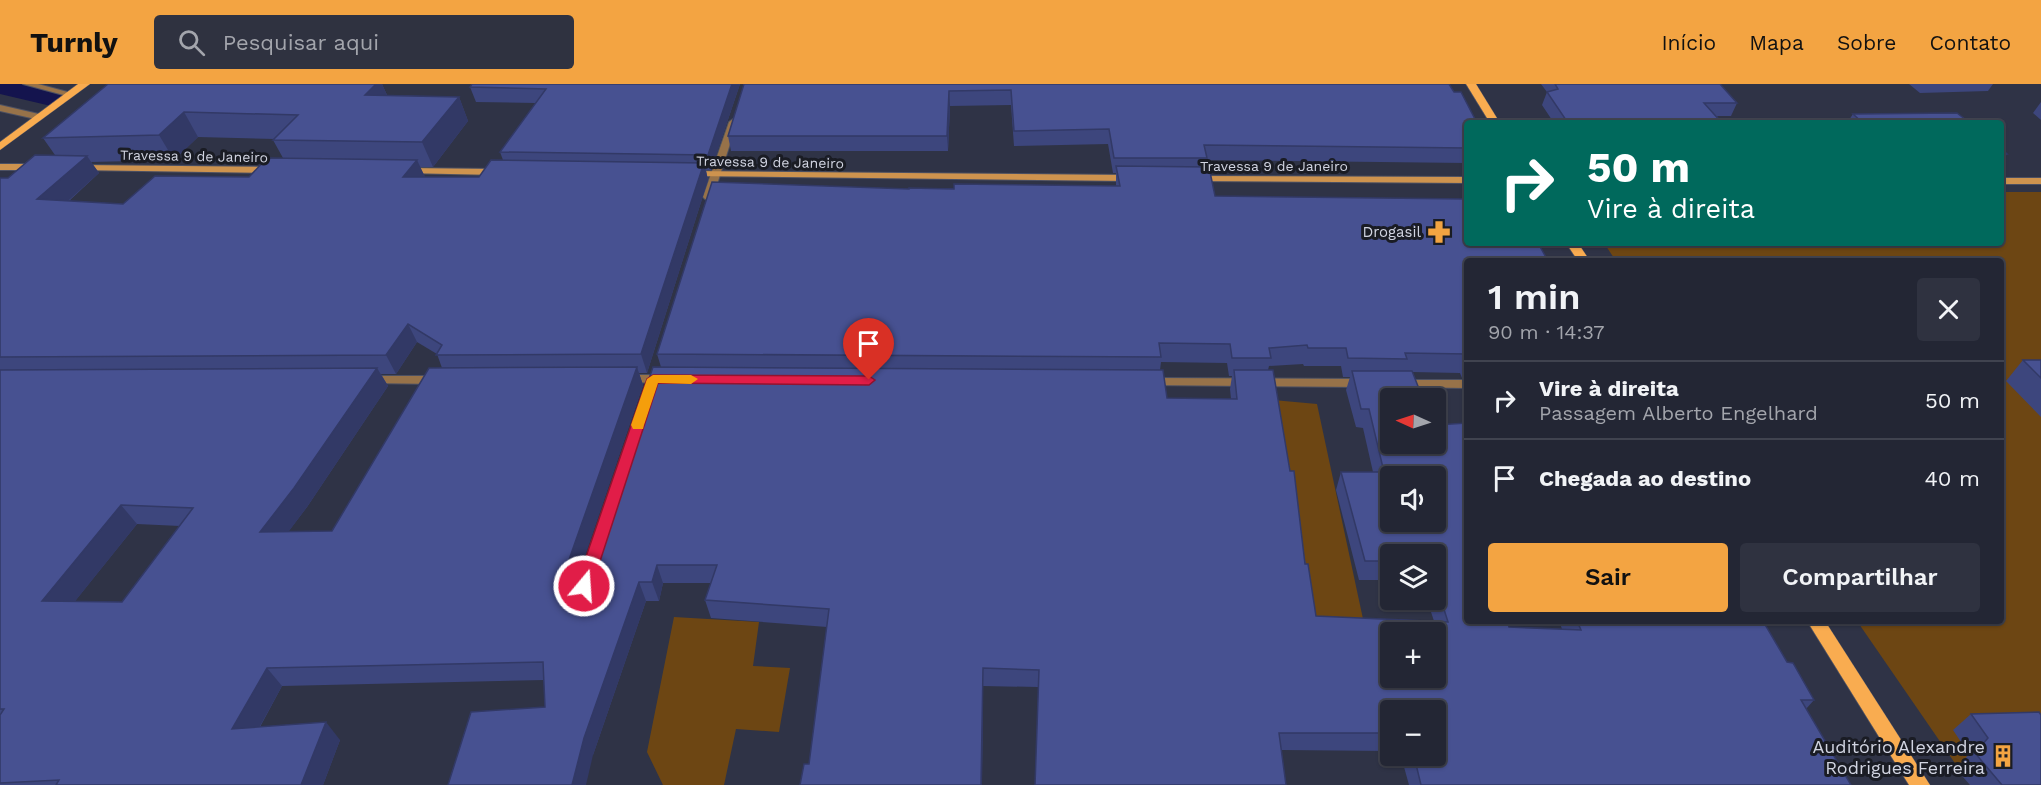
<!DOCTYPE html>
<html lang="pt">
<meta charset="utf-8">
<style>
body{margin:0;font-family:"Work Sans",sans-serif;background:#2f3240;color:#f1f3f6;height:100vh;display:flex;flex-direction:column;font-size:22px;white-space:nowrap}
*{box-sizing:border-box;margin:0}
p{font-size:20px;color:#a3a5ac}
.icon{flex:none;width:33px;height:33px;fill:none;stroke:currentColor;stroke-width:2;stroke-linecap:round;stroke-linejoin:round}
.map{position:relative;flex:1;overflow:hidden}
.side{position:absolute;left:1464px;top:174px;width:540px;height:366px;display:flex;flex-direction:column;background:#232634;border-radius:6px;box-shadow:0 2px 4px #0004,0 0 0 2px #40434f}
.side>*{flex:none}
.top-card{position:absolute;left:1464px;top:36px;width:540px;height:126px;border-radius:6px;box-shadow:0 2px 4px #0004,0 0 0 2px #40434f;background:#00695c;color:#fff;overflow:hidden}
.needle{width:39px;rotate:273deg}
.buttons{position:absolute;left:1380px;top:304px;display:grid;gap:12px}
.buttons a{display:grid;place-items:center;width:66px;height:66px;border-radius:6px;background:#232634;box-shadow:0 2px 4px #0004,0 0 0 2px #40434f;font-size:30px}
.pin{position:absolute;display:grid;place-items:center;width:51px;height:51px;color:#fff;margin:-62px -26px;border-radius:50% 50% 50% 0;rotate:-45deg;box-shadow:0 0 6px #0007}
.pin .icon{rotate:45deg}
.me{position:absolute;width:66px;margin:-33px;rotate:18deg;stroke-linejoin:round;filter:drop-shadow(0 0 4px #0008)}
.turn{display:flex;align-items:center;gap:21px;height:126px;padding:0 24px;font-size:27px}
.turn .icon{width:78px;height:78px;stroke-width:2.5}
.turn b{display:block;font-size:42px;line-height:51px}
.round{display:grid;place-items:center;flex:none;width:63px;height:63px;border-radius:6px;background:#2f3240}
.summary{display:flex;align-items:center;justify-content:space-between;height:102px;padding:0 24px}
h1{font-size:36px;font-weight:600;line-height:45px}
.primary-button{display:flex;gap:12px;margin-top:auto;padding:12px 24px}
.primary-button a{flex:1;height:69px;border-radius:6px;background:#f3a442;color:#111;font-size:24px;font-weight:600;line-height:69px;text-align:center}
.primary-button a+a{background:#2f3240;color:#f1f3f6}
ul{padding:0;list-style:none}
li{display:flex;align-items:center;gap:18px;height:78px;padding:0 24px;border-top:2px solid #40434f}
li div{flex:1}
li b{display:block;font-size:22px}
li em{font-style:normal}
header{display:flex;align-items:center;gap:36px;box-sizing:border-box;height:84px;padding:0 30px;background:#f3a442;color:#111}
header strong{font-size:28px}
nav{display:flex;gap:33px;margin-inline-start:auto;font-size:21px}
.search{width:420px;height:54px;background:#2f3240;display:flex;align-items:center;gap:15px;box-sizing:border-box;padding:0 21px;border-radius:6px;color:#a3a5ac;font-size:22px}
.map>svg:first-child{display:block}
.green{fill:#6d4613}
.water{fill:#14144e}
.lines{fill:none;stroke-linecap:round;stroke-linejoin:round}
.street-casing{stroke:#4c5062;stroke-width:2}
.secondary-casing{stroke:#4c5062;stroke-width:2}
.primary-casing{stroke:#4c5062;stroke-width:1}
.street{fill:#977249;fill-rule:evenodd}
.secondary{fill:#ce934e;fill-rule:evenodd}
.primary{fill:#f9ac50;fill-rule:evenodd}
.wall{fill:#3d467d;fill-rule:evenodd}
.shaded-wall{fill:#323966}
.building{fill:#475191;stroke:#323966;stroke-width:1.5;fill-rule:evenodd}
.route{fill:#e11d48;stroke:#92132f;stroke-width:1.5}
.slow{fill:#f59e0b}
.labels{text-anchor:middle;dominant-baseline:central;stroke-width:6;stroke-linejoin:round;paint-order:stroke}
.far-street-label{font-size:14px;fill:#d1d4e1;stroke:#1a1c24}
.poi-label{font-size:15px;fill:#d1d4e1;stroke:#1a1c24;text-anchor:end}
.near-poi-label{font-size:18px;fill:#d1d4e1;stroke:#1a1c24;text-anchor:end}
</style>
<header>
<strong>Turnly</strong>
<div class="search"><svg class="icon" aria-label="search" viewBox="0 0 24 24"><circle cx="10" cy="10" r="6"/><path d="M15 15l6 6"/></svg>Pesquisar aqui</div>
<nav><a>Início</a><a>Mapa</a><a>Sobre</a><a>Contato</a></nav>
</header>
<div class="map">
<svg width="2041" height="701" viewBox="0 0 2041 701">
<rect width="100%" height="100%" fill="#2f3346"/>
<g class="green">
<polygon points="2001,108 2041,108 2041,701 1970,701 1857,537 2001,537 2001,177 1616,177 1604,159 2001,159"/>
<polygon points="1273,316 1317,320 1366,549 1310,548"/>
<polygon points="674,533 759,538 753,582 790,584 779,648 736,645 724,701 663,701 647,668"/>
</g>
<polygon class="water" points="0,0 20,0 67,11 51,22 0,10"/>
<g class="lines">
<g class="street-casing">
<g id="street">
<polygon points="23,0 38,0 75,10 71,13"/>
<polygon points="0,21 43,31 44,33 40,36 0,27"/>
<polygon points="733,35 737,38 713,113 708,116 705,115 703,113 729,38"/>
<polygon points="625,291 665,291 671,295 665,299 621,298 619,295"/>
<polygon points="370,292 437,292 443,296 437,300 366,299 364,296 366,293"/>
<polygon points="1150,294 1364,295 1370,299 1364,303 1146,301 1144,298 1146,295"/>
<polygon points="1402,296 1467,296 1467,304 1398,303 1396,300"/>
</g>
</g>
<g class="secondary-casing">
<g id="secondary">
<polygon points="0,80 35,80 40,83 35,86 0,86"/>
<polygon points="79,81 272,83 277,86 272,89 76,86 74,84"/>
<polygon points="406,84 497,85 502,88 497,91 403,89 403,85"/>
<polygon points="691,87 1130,91 1135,94 1130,97 688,92 686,90"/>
<polygon points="1195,92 1467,93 1467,99 1192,97 1192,93"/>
<rect x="2001" y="94" width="40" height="6"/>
</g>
</g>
<g class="primary-casing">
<g id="primary">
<polygon points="78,0 90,0 0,66 0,58"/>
<polygon points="1466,0 1476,0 1500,39 1490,39"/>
<polygon points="1566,159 1578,159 1590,177 1578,177"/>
<polygon points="1807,537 1825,537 1930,701 1909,701"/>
</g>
</g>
<use href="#street" class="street"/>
<use href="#secondary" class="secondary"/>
<use href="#primary" class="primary"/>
</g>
<g class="wall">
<path d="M108 0H382L387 11 459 13 468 37 433 83H420L425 93H479L503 76 500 68 536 19 476 18 470 3 472 0H740L711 86H706L708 96 647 289H639L643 301 571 512 574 511 578 505 661 283 657 270 909 105 1116 102V89H1113L1108 60 1014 62 1011 21 950 22 948 67H731L728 52 744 0H1449L1467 39V79L1207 76 1206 83 1215 112 1467 177V295L1462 294 1460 289 1412 288 1467 537 1509 543 1562 545 1559 537H1763L1787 578 1814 616 1806 625 1851 701H1409L1401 672H1436L1390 627V667L1282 666 1038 603 983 602 982 701H800L809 680 827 543 711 534 705 516 711 499H663L659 517H646L593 671 545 623 544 596 282 602 260 643 340 656 323 701H0V94H8L55 71 43 54ZM198 53 275 55 273 56 283 74 249 93 123 120 69 117 99 89 91 78 174 76ZM417 258 437 270 442 284 332 447 288 448 307 423 388 302 381 290H396ZM1161 278 1227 279 1229 292H1232L1230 305 1231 315 1167 314 1160 286ZM1303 280 1304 282H1341L1343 293H1350L1346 306 1356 343 1363 344 1373 388H1341L1336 406 1359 496H1390V471H1436V516H1427L1434 537 1316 532 1268 286 1269 282ZM137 440 180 442 122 518 75 517Z"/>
<polygon points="1541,0 1720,0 1737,19 1731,32 1717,32 1722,39 1554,39 1542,21 1547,8"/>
<polygon points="1909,0 1993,0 1988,7 1920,9"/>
<polygon points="2041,18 2041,36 2033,29"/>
<polygon points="1853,30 1970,39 1847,39"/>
<polygon points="2001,64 2007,70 2001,79"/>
<polygon points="2023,276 2041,276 2041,333 2006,297"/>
<polygon points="1971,630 2041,701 1970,701 1956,685 1969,670 1953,646"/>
</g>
<g class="shaded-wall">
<polygon points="376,0 382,0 391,20 365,11"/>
<polygon points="732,0 740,0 711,86 708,71"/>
<polygon points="949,7 950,22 948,67 947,52"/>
<polygon points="459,13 468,37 433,83 422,58"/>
<polygon points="184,28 198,53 174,76 159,51"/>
<polygon points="87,72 99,89 50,133 37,115"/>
<polygon points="417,76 425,93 403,93"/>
<polygon points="704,79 708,96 647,289 641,270"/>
<polygon points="408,240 417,258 396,290 386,271"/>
<polygon points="637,283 643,301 568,522 570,528 559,504"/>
<polygon points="377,284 388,302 307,423 274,467 260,448"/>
<polygon points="121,421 137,440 60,536 42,517"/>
<polygon points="657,481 663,499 659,517 652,498"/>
<polygon points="639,498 646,517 593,671 586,701 572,701 584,654"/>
<polygon points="267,584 282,602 249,662 232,645"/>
<polygon points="983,584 983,602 982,701 981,701"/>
<polygon points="326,638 340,656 323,701 301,701"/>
</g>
<g class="building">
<polygon points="108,0 376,0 365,11 459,13 422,58 273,56 298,31 184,28 159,51 43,54"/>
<polygon points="472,0 732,0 708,71 500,68 546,5 470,3"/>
<polygon points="744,0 1449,0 1454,8 1461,8 1477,39 1467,39 1467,64 1204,61 1207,74 1114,74 1109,45 1014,47 1011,6 949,7 947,52 728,52"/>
<polygon points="1555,0 1720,0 1737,19 1704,19 1722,39 1568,39 1547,8 1558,5"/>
<polygon points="1957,29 1970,39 1863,39 1853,30"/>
<polygon points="2001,64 2007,70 2001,70"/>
<polygon points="35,71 87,72 37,115 123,120 155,92 249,93 267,74 417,76 403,93 479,93 491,76 704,79 641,270 436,271 442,261 408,240 386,271 0,273 0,94 8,94"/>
<polygon points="1116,82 1209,83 1215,112 1467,115 1467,159 1538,159 1548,177 1550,177 1467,177 1467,270 1405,269 1407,275 1348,274 1346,264 1308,264 1307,261 1269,264 1271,274 1232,274 1230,260 1159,259 1161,273 657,270 712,98 909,105 909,104 954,105 954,100 1120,102"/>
<polygon points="2023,276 2041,276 2041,294"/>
<path d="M637 283 559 504 561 510 567 513 574 511 578 505 653 283 1163 286 1167 314 1237 315 1234 286H1273L1290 387H1294L1305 480H1308L1316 532 1448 538 1436 500V471H1390V477H1365L1341 388H1384L1369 325H1361L1352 287H1412L1423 315H1390V360H1436V341L1467 339V537H1507L1509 543 1581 546 1577 537H1763L1787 578 1793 579 1814 616H1801L1851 701H1421L1414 672H1436V627H1390V649H1279L1286 701H1035L1039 586 983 584 981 701H800L804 680H809L829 525 705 516 717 481H657L652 498H639L584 654 572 701H448L471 628 545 623 543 578 267 584 232 645 326 638 301 701H56L59 696 0 699V631L4 625H0V286L377 284 294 404 260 448 332 447 429 284ZM1390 393H1436V438H1390ZM121 421 193 424 122 518 42 517ZM1390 549H1436V594H1390Z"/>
<polygon points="2039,628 2041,631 2041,701 2002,701 1975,669 1988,654 1971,630"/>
</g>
<polygon class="route" points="653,291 869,292 875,296 869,301 658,299 592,502 589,507 584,509 578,507 576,502 647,295"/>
<polygon class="slow" points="653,291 691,291 698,295 691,300 658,299 644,341 643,345 633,345 631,341 647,295"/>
<defs>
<g id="pharmacy-bare" transform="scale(1.8)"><path d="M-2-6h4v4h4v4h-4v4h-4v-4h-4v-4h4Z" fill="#f3a442" stroke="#1a1c24" stroke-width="2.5" paint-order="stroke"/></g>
<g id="building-bare" transform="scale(1.8)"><path d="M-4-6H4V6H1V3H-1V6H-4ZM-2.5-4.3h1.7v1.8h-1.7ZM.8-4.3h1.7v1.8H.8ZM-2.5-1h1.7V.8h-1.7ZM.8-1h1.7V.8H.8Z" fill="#f3a442" stroke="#1a1c24" stroke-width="2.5" paint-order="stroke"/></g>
</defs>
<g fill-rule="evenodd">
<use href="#pharmacy-bare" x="1439" y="148"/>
<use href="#building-bare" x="2003" y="672"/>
</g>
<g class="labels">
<g class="far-street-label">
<text transform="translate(194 72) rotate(1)">Travessa 9 de Janeiro</text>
<text transform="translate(770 78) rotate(1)">Travessa 9 de Janeiro</text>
<text x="1274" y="82">Travessa 9 de Janeiro</text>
</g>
<g class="poi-label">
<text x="1421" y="148">Drogasil</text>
</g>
<g class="near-poi-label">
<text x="1985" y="662">Auditório Alexandre<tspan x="1985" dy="21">Rodrigues Ferreira</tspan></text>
</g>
</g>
</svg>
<div class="buttons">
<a><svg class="needle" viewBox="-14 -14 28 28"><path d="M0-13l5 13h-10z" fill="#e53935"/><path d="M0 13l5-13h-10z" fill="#a3a5ac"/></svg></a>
<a><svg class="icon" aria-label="sound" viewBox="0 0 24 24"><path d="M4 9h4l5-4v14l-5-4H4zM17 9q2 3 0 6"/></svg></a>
<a><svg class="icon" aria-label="layers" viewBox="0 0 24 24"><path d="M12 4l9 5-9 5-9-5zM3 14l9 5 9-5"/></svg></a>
<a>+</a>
<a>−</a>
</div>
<div class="pin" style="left:869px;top:296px;background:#d93025"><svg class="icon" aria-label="arrive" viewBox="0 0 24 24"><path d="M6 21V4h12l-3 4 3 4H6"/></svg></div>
<svg class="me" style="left:584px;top:502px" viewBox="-20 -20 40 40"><circle r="17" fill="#e11d48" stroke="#fff" stroke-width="3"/><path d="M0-11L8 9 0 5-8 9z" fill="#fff"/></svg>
<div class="top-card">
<div class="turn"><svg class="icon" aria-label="right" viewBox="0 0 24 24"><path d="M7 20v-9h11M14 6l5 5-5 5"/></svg><div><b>50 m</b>Vire à direita</div></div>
</div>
<section class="side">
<div class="summary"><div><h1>1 min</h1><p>90 m · 14:37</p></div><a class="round"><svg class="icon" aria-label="close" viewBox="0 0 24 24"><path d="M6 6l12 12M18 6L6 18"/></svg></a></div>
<ul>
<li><svg class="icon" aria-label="right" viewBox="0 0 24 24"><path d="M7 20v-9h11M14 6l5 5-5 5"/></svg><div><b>Vire à direita</b><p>Passagem Alberto Engelhard</p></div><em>50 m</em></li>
<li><svg class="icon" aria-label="arrive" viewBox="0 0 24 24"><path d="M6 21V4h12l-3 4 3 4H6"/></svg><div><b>Chegada ao destino</b></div><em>40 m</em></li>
</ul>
<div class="primary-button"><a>Sair</a><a>Compartilhar</a></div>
</section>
</div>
